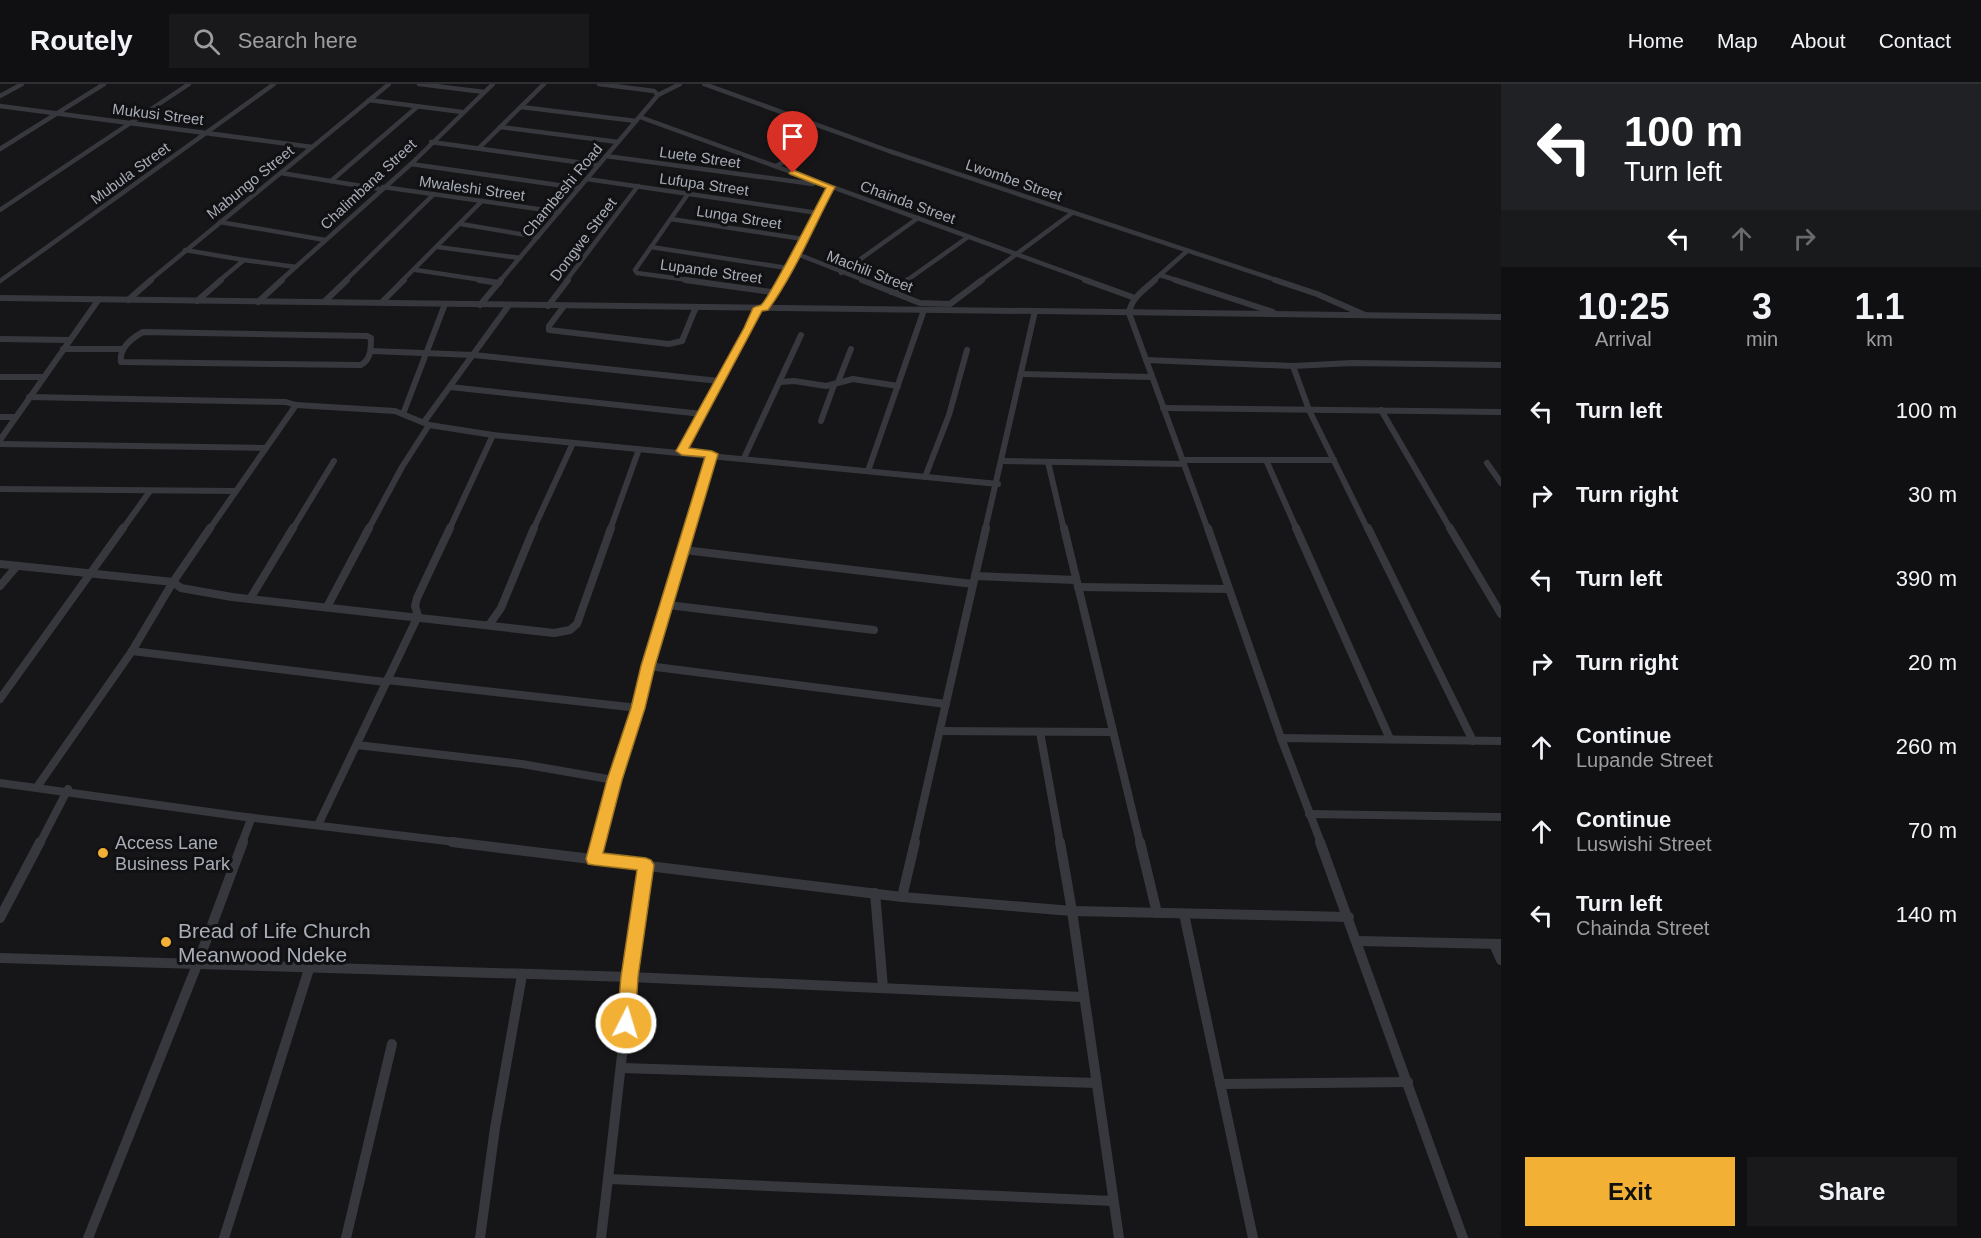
<!DOCTYPE html>
<style>
body{margin:0;font-family:Arial,sans-serif;background:#19191b;color:#f1f3f6;height:100vh;display:flex;flex-direction:column;font-size:22px;white-space:nowrap}
*{box-sizing:border-box;margin:0}
p{font-size:20px;color:#9c9d9f}
.icon{flex:none;width:33px;height:33px;fill:none;stroke:currentColor;stroke-width:2;stroke-linecap:round;stroke-linejoin:round}
.map{position:relative;flex:1;overflow:hidden}
.sheet{display:flex;flex-direction:column;background:#101012;width:480px}
.sheet>*{flex:none}
.hud{background:#202124;color:#fff;overflow:hidden}
.pin{position:absolute;display:grid;place-items:center;width:51px;height:51px;color:#fff;margin:-62px -26px;border-radius:50% 50% 50% 0;rotate:-45deg;box-shadow:0 0 6px #0007}
.pin .icon{rotate:45deg}
.me{position:absolute;width:66px;margin:-33px;rotate:5deg;stroke-linejoin:round;filter:drop-shadow(0 0 4px #0008)}
.turn{display:flex;align-items:center;gap:21px;height:126px;padding:0 24px;font-size:27px}
.turn .icon{width:78px;height:78px;stroke-width:2.5}
.turn b{display:block;font-size:42px;line-height:51px}
.lanes{display:flex;align-items:center;height:57px;padding:0 24px;background:#0003;justify-content:center;gap:30px;direction:ltr}
.lanes .off{opacity:.35}
.eta{display:flex;justify-content:space-evenly;align-items:center;height:102px;text-align:center}
.eta b{font-size:36px;font-weight:700;line-height:42px}
.action{display:flex;gap:12px;margin-top:auto;padding:12px 24px}
.action a{flex:1;height:69px;border-radius:0px;background:#f2b134;color:#111;font-size:24px;font-weight:700;line-height:69px;text-align:center}
.action a+a{background:#19191b;color:#f1f3f6}
ul{padding:0;list-style:none}
li{display:flex;align-items:center;gap:18px;height:84px;padding:0 24px}
li div{flex:1}
li b{display:block;font-size:22px}
li em{font-style:normal}
header{display:flex;align-items:center;gap:36px;box-sizing:border-box;height:84px;padding:0 30px;background:#101012;border-bottom:2px solid #303032}
header strong{font-size:28px}
nav{display:flex;gap:33px;margin-inline-start:auto;font-size:21px}
.search{width:420px;height:54px;background:#19191b;display:flex;align-items:center;gap:15px;box-sizing:border-box;padding:0 21px;border-radius:0px;color:#9c9d9f;font-size:22px}
main{display:flex;flex:1;min-height:0}
.map>svg:first-child{display:block}
.lines{fill:none;stroke-linecap:round;stroke-linejoin:round}
.street-far3{stroke:#37383d;stroke-width:4.5}
.street-far2{stroke:#37383d;stroke-width:6}
.street-far1{stroke:#37383d;stroke-width:8}
.street{stroke:#37383d;stroke-width:10}
.route{fill:#f2b134;stroke:#9d7322;stroke-width:1.5}
.poi-dot{fill:#f2b134;stroke:#111113;stroke-width:2}
.labels{text-anchor:middle;dominant-baseline:central;stroke-width:6;stroke-linejoin:round;paint-order:stroke}
.far-street-label{font-size:15px;fill:#a8adb8;stroke:#111113}
.poi-label{font-size:18px;fill:#a8adb8;stroke:#111113;text-anchor:start}
.near-poi-label{font-size:21px;fill:#a8adb8;stroke:#111113;text-anchor:start}
</style>
<header>
<strong>Routely</strong>
<div class="search"><svg class="icon" aria-label="search" viewBox="0 0 24 24"><circle cx="10" cy="10" r="6"/><path d="M15 15l6 6"/></svg>Search here</div>
<nav><a>Home</a><a>Map</a><a>About</a><a>Contact</a></nav>
</header>
<main>
<div class="map">
<svg width="1501" height="1154" viewBox="0 0 1501 1154">
<rect width="100%" height="100%" fill="#161618"/>
<g class="lines">
<g class="street-far3">
<polyline points="419,0 484,8"/>
<polyline points="704,0 889,67 1279,197"/>
<polyline points="658,11 680,0"/>
<polyline points="0,12 22,0"/>
<polyline points="369,16 462,28"/>
<polyline points="0,22 312,63"/>
<polyline points="521,23 636,37"/>
<polyline points="640,33 1090,197"/>
<polyline points="500,43 618,58"/>
<polyline points="431,58 598,81"/>
<polyline points="479,64 544,0"/>
<polyline points="0,65 104,0"/>
<polyline points="606,72 813,100"/>
<polyline points="411,80 579,104"/>
<polyline points="776,82 807,66"/>
<polyline points="281,89 380,105"/>
<polyline points="587,95 818,129"/>
<polyline points="331,97 417,23"/>
<polyline points="383,103 559,128"/>
<polyline points="688,110 635,186 637,189 696,197"/>
<polyline points="0,126 189,0"/>
<polyline points="671,135 803,155"/>
<polyline points="220,138 325,156"/>
<polyline points="461,140 538,153"/>
<polyline points="438,163 520,174"/>
<polyline points="651,163 787,184"/>
<polyline points="185,166 244,176 219,197"/>
<polyline points="797,170 866,197"/>
<polyline points="244,176 296,183"/>
<polyline points="416,186 489,197"/>
<polyline points="841,189 918,134"/>
<polyline points="1160,191 1179,197"/>
<polyline points="0,197 274,0"/>
<polyline points="149,197 389,0"/>
<polyline points="280,197 411,80 493,0"/>
<polyline points="345,197 434,110"/>
<polyline points="402,197 482,117"/>
<polyline points="500,197 658,11 654,7 599,0"/>
<polyline points="566,197 638,102"/>
<polyline points="782,197 831,103"/>
<polyline points="906,197 968,153"/>
<polyline points="980,197 1072,129"/>
<polyline points="1153,197 1186,168"/>
</g>
<g class="street-far2">
<polyline points="479,196 499,199"/>
<polyline points="685,196 771,208 780,203 783,196"/>
<polyline points="862,196 920,219 950,220 982,196"/>
<polyline points="1085,196 1135,214"/>
<path d="M1155 196C1144 206 1131 214 1129 229L1208 446"/>
<polyline points="1175,196 1273,228"/>
<polyline points="1275,196 1317,210 1365,231"/>
<polyline points="891,208 908,196"/>
<polyline points="0,214 1501,233"/>
<polyline points="128,216 151,196"/>
<polyline points="197,217 221,196"/>
<polyline points="258,218 282,196"/>
<polyline points="324,218 347,196"/>
<polyline points="382,218 404,196"/>
<polyline points="480,221 501,196"/>
<polyline points="548,222 568,196"/>
<polyline points="564,222 549,242 549,246 669,260 682,257 696,223"/>
<path d="M143 248 367 252 371 254C371 265 371 275 361 281L121 278C119 264 132 254 143 248Z"/>
<polyline points="0,255 69,256"/>
<polyline points="63,265 123,265"/>
<polyline points="371,267 474,271 719,297"/>
<polyline points="1146,276 1293,282 1352,279 1501,281"/>
<polyline points="1293,282 1309,326 1368,446"/>
<polyline points="1021,290 1152,293"/>
<polyline points="0,293 43,293"/>
<polyline points="780,298 794,297 826,302 853,295 898,302"/>
<polyline points="838,298 851,265"/>
<polyline points="450,303 702,330"/>
<polyline points="29,313 286,318 296,321 395,327 429,341 493,351 998,400"/>
<polyline points="1163,324 1501,328"/>
<polyline points="1381,326 1451,446"/>
<polyline points="403,330 445,220"/>
<polyline points="0,333 15,333"/>
<polyline points="821,337 834,301"/>
<polyline points="424,338 509,221"/>
<polyline points="0,356 99,215"/>
<polyline points="0,360 265,364"/>
<polyline points="682,367 758,224"/>
<polyline points="744,374 801,251"/>
<polyline points="1184,376 1334,376"/>
<polyline points="1266,376 1297,446"/>
<polyline points="1002,377 1184,380"/>
<polyline points="1048,378 1064,446"/>
<polyline points="1487,379 1501,399"/>
<polyline points="868,387 924,226"/>
<polyline points="925,393 949,331 967,266"/>
<polyline points="0,405 236,407"/>
<polyline points="122,446 150,407"/>
<polyline points="209,446 296,321"/>
<polyline points="292,446 334,377"/>
<polyline points="368,446 402,383 429,341"/>
<polyline points="449,446 493,351"/>
<polyline points="533,446 573,359"/>
<polyline points="610,446 639,365"/>
<polyline points="689,446 712,370"/>
<polyline points="985,446 1035,227"/>
</g>
<g class="street-far1">
<polyline points="1064,444 1140,759"/>
<polyline points="1208,444 1281,654 1321,759"/>
<polyline points="1296,444 1390,655"/>
<polyline points="1368,444 1473,657"/>
<polyline points="1450,444 1501,530"/>
<polyline points="684,466 973,500"/>
<polyline points="0,480 173,498 181,504 232,513 554,549 570,546 577,540 611,444"/>
<polyline points="975,492 1076,496"/>
<polyline points="0,502 17,482"/>
<polyline points="1078,503 1228,505"/>
<polyline points="250,515 293,444"/>
<polyline points="668,521 874,546"/>
<polyline points="327,523 369,444"/>
<polyline points="489,541 501,524 534,444"/>
<polyline points="132,567 385,598"/>
<polyline points="648,582 946,620"/>
<polyline points="387,596 638,624"/>
<polyline points="0,615 123,444"/>
<polyline points="940,647 1113,648"/>
<polyline points="1040,648 1060,759"/>
<polyline points="1281,654 1501,657"/>
<polyline points="357,661 522,680 614,696"/>
<polyline points="0,699 238,732 464,759"/>
<polyline points="37,703 132,567 173,498 210,444"/>
<polyline points="1309,730 1501,733"/>
<polyline points="318,741 418,532 415,522 417,514 450,444"/>
<polyline points="40,759 68,705"/>
<polyline points="242,759 251,735"/>
<polyline points="598,759 614,696 638,624 648,582 690,444"/>
<polyline points="914,759 986,444"/>
</g>
<g class="street">
<polyline points="452,758 902,813 1072,827 1349,833"/>
<polyline points="1060,758 1072,827 1119,1154"/>
<polyline points="1140,758 1157,829"/>
<polyline points="1320,758 1463,1154"/>
<polyline points="594,775 598,758"/>
<polyline points="875,809 883,904"/>
<polyline points="902,813 915,758"/>
<polyline points="1184,830 1253,1154"/>
<polyline points="0,834 40,758"/>
<polyline points="1357,857 1501,860"/>
<polyline points="1494,860 1501,876"/>
<polyline points="0,874 630,893 1083,913"/>
<polyline points="622,984 1096,999"/>
<polyline points="1220,1000 1408,998"/>
<polyline points="609,1095 1113,1117"/>
<polyline points="88,1154 197,881 243,758"/>
<polyline points="224,1154 309,885"/>
<polyline points="346,1154 392,960"/>
<polyline points="480,1154 495,1044 522,891"/>
<path d="M601 1154C616 1030 628 905 646 781"/>
</g>
</g>
<path class="route" d="M793 86 835 103C813 144 795 189 768 226L762 227 689 364 712 367 718 370 655 582 645 624 622 696 603 769 646 774 651 776 654 781 638 893 635 939 632 945 626 947 620 945 617 939 621 893 637 786 594 781 588 780 586 775 607 696 631 624 641 582 705 373 682 371 676 367 744 244 753 224C756 222 759 222 761 221 768 217 818 119 826 104L790 90 789 89Z"/>
<g class="poi-dot">
<circle cx="103" cy="769" r="6"/>
<circle cx="166" cy="858" r="6"/>
</g>
<g class="labels">
<g class="far-street-label">
<text transform="translate(158 30) rotate(7)">Mukusi Street</text>
<text transform="translate(700 73) rotate(8)">Luete Street</text>
<text transform="translate(130 89) rotate(-36)">Mubula Street</text>
<text transform="translate(1014 96) rotate(19)">Lwombe Street</text>
<text transform="translate(250 98) rotate(-39)">Mabungo Street</text>
<text transform="translate(368 100) rotate(-43)">Chalimbana Street</text>
<text transform="translate(704 100) rotate(8)">Lufupa Street</text>
<text transform="translate(472 104) rotate(8)">Mwaleshi Street</text>
<text transform="translate(562 106) rotate(-50)">Chambeshi Road</text>
<text transform="translate(908 118) rotate(20)">Chainda Street</text>
<text transform="translate(739 133) rotate(9)">Lunga Street</text>
<text transform="translate(583 155) rotate(-53)">Dongwe Street</text>
<text transform="translate(711 187) rotate(8)">Lupande Street</text>
<text transform="translate(870 187) rotate(21)">Machili Street</text>
</g>
<g class="poi-label">
<text x="115" y="759">Access Lane<tspan x="115" dy="21">Business Park</tspan></text>
</g>
<g class="near-poi-label">
<text x="178" y="846">Bread of Life Church<tspan x="178" dy="24">Meanwood Ndeke</tspan></text>
</g>
</g>
</svg>
<div class="pin" style="left:793px;top:89px;background:#d93025"><svg class="icon" aria-label="arrive" viewBox="0 0 24 24"><path d="M6 21V4h12l-3 4 3 4H6"/></svg></div>
<svg class="me" style="left:626px;top:939px" viewBox="-20 -20 40 40"><circle r="17" fill="#f2b134" stroke="#fff" stroke-width="3"/><path d="M0-11L8 9 0 5-8 9z" fill="#fff"/></svg>
</div>
<section class="sheet">
<div class="hud">
<div class="turn"><svg class="icon" aria-label="left" viewBox="0 0 24 24"><path d="M17 20v-9H6M10 6l-5 5 5 5"/></svg><div><b>100 m</b>Turn left</div></div>
<div class="lanes"><svg class="icon" aria-label="left" viewBox="0 0 24 24"><path d="M17 20v-9H6M10 6l-5 5 5 5"/></svg><svg class="icon off" aria-label="ahead" viewBox="0 0 24 24"><path d="M12 20V5M6 11l6-6 6 6"/></svg><svg class="icon off" aria-label="right" viewBox="0 0 24 24"><path d="M7 20v-9h11M14 6l5 5-5 5"/></svg></div>
</div>
<div class="eta">
<div><b>10:25</b><p>Arrival</p></div>
<div><b>3</b><p>min</p></div>
<div><b>1.1</b><p>km</p></div>
</div>
<ul>
<li><svg class="icon" aria-label="left" viewBox="0 0 24 24"><path d="M17 20v-9H6M10 6l-5 5 5 5"/></svg><div><b>Turn left</b></div><em>100 m</em></li>
<li><svg class="icon" aria-label="right" viewBox="0 0 24 24"><path d="M7 20v-9h11M14 6l5 5-5 5"/></svg><div><b>Turn right</b></div><em>30 m</em></li>
<li><svg class="icon" aria-label="left" viewBox="0 0 24 24"><path d="M17 20v-9H6M10 6l-5 5 5 5"/></svg><div><b>Turn left</b></div><em>390 m</em></li>
<li><svg class="icon" aria-label="right" viewBox="0 0 24 24"><path d="M7 20v-9h11M14 6l5 5-5 5"/></svg><div><b>Turn right</b></div><em>20 m</em></li>
<li><svg class="icon" aria-label="ahead" viewBox="0 0 24 24"><path d="M12 20V5M6 11l6-6 6 6"/></svg><div><b>Continue</b><p>Lupande Street</p></div><em>260 m</em></li>
<li><svg class="icon" aria-label="ahead" viewBox="0 0 24 24"><path d="M12 20V5M6 11l6-6 6 6"/></svg><div><b>Continue</b><p>Luswishi Street</p></div><em>70 m</em></li>
<li><svg class="icon" aria-label="left" viewBox="0 0 24 24"><path d="M17 20v-9H6M10 6l-5 5 5 5"/></svg><div><b>Turn left</b><p>Chainda Street</p></div><em>140 m</em></li>
</ul>
<div class="action"><a>Exit</a><a>Share</a></div>
</section>
</main>
